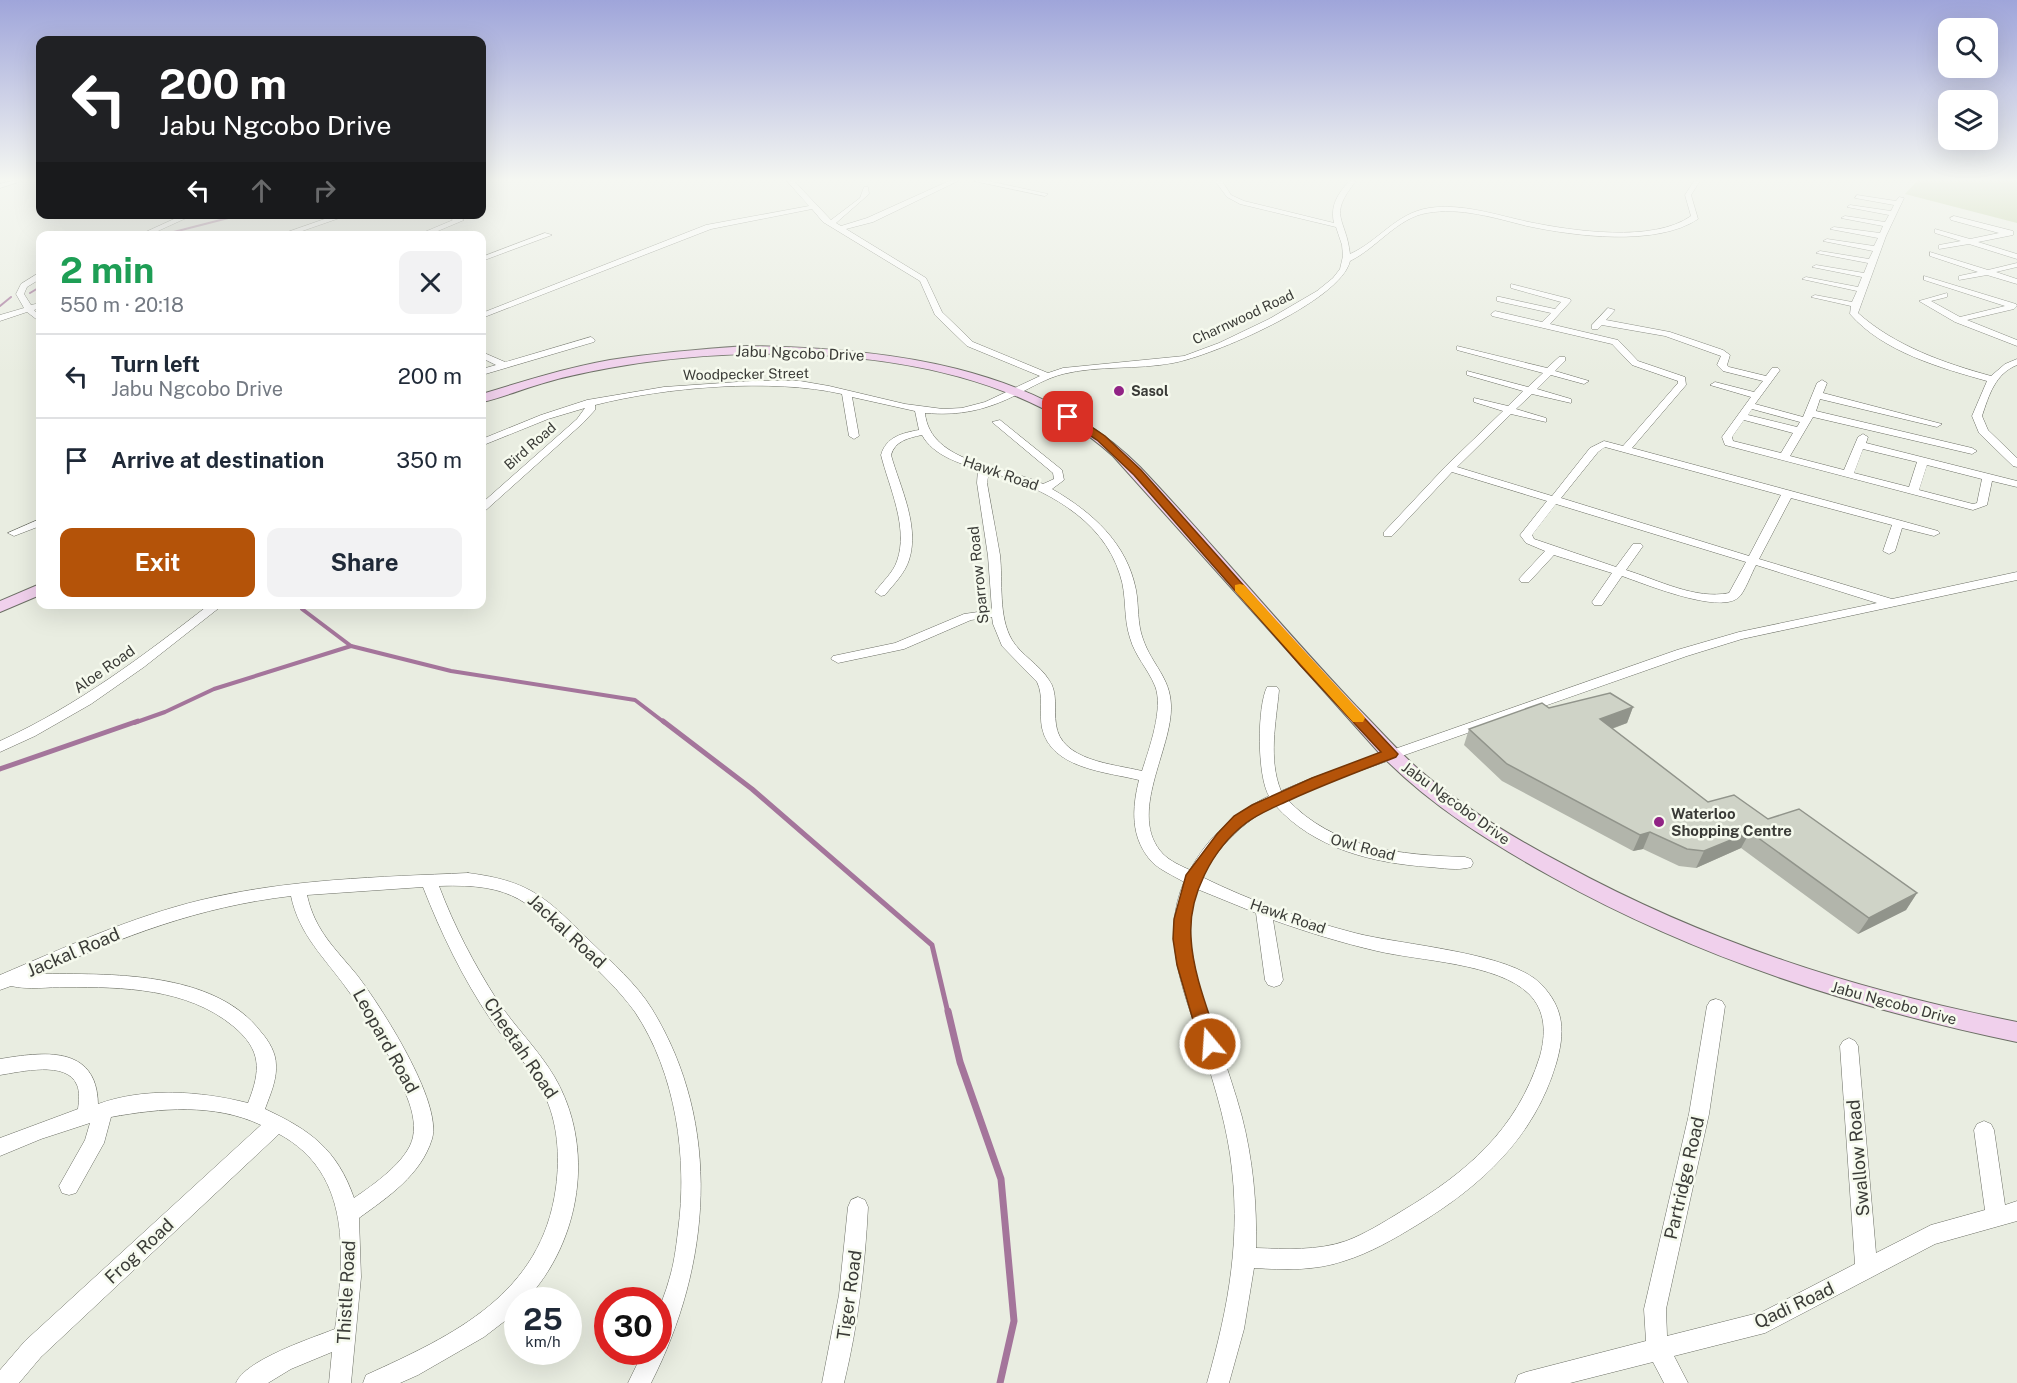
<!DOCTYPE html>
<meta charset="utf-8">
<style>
body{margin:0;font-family:"Public Sans",sans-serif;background:#f2f2f3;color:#1f2937;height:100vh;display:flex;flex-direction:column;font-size:22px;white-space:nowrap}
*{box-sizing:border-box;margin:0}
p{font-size:20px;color:#747a83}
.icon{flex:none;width:33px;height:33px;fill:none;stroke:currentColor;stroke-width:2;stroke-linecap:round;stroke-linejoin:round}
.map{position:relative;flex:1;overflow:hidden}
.panel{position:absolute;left:36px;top:231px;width:450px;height:378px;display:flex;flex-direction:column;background:#fff;border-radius:12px;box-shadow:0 6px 24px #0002}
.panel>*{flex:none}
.banner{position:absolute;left:36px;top:36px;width:450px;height:183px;border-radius:12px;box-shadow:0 6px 24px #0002;background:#202124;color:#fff;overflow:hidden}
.controls{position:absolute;left:1938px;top:18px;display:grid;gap:12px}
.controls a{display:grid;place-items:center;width:60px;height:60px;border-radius:12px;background:#fff;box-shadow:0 6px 24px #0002;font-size:30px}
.speed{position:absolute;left:504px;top:1287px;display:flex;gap:12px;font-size:30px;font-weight:700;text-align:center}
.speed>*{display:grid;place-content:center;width:78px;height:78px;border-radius:50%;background:#fff;box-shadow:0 6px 24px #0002;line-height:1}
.speed small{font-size:15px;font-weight:400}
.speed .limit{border:9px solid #d22;background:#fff;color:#111}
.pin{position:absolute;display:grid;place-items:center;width:51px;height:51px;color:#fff;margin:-26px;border-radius:12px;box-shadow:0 3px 9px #0006}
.me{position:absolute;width:66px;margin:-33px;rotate:342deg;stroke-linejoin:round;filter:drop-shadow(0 0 4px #0008)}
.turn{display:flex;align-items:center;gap:21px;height:126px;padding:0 24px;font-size:27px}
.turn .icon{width:78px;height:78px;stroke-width:2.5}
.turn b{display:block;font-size:42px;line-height:51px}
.lanes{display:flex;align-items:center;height:57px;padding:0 24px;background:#0003;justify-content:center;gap:30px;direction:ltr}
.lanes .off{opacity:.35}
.round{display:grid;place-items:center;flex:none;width:63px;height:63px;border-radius:12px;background:#f2f2f3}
.overview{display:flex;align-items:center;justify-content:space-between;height:102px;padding:0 24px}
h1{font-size:36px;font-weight:700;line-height:45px;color:#1e9e55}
.button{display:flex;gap:12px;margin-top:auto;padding:12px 24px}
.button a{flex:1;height:69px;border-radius:12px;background:#b45309;color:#fff;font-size:24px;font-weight:700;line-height:69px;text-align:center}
.button a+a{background:#f2f2f3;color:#1f2937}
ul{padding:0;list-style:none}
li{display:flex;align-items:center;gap:18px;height:84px;padding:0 24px;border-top:2px solid #e0e1e3}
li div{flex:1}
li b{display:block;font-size:22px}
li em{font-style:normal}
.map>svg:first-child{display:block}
.green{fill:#bbcc98}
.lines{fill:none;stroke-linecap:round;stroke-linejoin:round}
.stream-far3{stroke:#a4759b;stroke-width:2}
.stream-far2{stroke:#a4759b;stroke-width:4}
.stream-far1{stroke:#a4759b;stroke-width:5}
.stream{stroke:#a4759b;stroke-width:7}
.minor-casing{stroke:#6c6f65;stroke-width:1}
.secondary-casing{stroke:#6c6f65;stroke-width:2}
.minor{fill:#fff;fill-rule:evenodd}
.secondary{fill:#f0d0ec;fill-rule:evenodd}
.wall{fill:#b2b5ab}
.shaded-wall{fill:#91948b}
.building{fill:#cfd3c7;stroke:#91948b;stroke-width:1.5}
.route{fill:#b45309;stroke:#753606;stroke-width:1.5}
.slow{fill:#f59e0b}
.poi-dot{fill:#912385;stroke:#f6faee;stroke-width:2}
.labels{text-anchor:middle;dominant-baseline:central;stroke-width:5;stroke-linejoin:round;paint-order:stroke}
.far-street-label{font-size:14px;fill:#3a3b37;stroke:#f6faee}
.far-poi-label{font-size:14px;font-weight:bold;fill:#3a3b37;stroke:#f6faee;text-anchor:start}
.street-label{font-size:15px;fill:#3a3b37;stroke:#f6faee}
.poi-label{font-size:15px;font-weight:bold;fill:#3a3b37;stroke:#f6faee;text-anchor:start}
.near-street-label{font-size:18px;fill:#3a3b37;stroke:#f6faee}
</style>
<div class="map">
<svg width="2017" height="1383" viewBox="0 0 2017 1383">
<rect width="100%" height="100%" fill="#e9ede1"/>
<polygon class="green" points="1917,181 2017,181 2017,223 1905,194"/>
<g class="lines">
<g class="stream-far3">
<polyline points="158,236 244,214"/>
<polyline points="30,293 40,287"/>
<polyline points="0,306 11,297"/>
</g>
<g class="stream-far2">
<polyline points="302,609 351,646 451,671 635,700 665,723"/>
<polyline points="134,723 165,712 214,689 351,646"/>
</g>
<g class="stream-far1">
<polyline points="663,721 752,789 932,945 948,1013"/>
<polyline points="0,769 138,721"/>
</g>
<polyline class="stream" points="948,1011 960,1062 1001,1179 1014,1321 1000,1383"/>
<g class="minor-casing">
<g id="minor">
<polygon points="11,181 22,181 0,188 0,184"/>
<path d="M787 181H794L831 220 860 198 864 187H868L869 194 836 223 841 226 867 218 949 181H958L873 222 846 229 926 278 942 312 973 342 1048 373 1063 368 1184 356 1219 343 1269 319 1317 291 1333 278 1340 269 1343 256 1342 245 1336 227 1240 204 1227 197 1215 181H1222L1231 195 1244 201 1334 223C1330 205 1338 194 1349 181H1356C1327 217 1346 217 1350 254 1379 241 1396 213 1429 208 1462 203 1496 215 1529 222 1573 231 1653 243 1691 216L1685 195 1694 181H1700L1691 195 1698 219C1656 247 1574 236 1527 226 1495 218 1460 207 1427 213 1397 218 1377 248 1350 261 1341 301 1212 356 1173 363 1137 370 1099 365 1063 374 1047 378 1032 387 1018 394 987 410 960 416 925 413 930 464 1006 466 1043 484L1054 479 1053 473 992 422 1000 420 1062 470 1064 480 1052 489C1092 512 1127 543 1136 590 1139 606 1137 623 1143 639 1152 665 1170 677 1171 705 1173 749 1126 815 1163 854 1170 861 1181 866 1190 870 1208 837 1234 813 1269 796 1257 776 1257 707 1267 687H1277L1279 690C1276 723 1268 759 1281 791L1312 778 1677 650 1739 632 1877 603 1756 565C1752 572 1744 594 1738 598 1718 614 1645 584 1622 576L1602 605H1594L1592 602 1612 573 1554 555 1529 582H1521L1519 579 1545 551 1526 543 1520 535 1547 501 1452 472 1392 536H1384V532L1446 466 1503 411 1474 402V398L1508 406 1523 391 1467 375V371L1528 387 1543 373 1457 350V346L1547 368 1559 357H1565V361L1555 371 1589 381 1584 384 1551 375 1537 389 1571 399V403L1532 394 1516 409 1546 418V422L1511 414 1457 467 1552 496 1590 448 1604 441 1623 446 1678 383V381L1632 365 1612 344 1492 316 1491 314 1495 311 1542 322 1551 313 1497 301V297H1500L1555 309 1561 302 1511 288V284L1570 299 1571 301 1550 324 1618 340 1638 361 1685 377 1686 385 1632 448 1902 521 1938 531 1940 533 1934 536 1902 528 1895 551 1889 554 1883 551 1892 525 1791 498 1759 559 1892 599 2017 572V580L1742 639 1687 656 1322 784 1287 799C1333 849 1401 855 1465 857L1471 859 1473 863 1471 867C1458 871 1442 868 1429 867 1373 863 1314 849 1275 805 1243 822 1219 845 1202 877 1251 901 1301 919 1355 933 1401 945 1510 952 1541 984 1565 1009 1565 1033 1556 1064 1534 1138 1481 1186 1417 1225 1394 1239 1370 1253 1344 1261 1315 1271 1284 1270 1254 1268L1244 1329 1229 1383H1207C1229 1305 1242 1236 1230 1154 1224 1115 1212 1077 1200 1040 1182 987 1161 936 1184 882 1174 876 1160 870 1152 862 1130 838 1132 808 1139 780 1107 772 1051 769 1042 728 1039 713 1044 696 1037 682L1002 646 993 624 992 617 971 620 904 649 838 663 831 659 833 656 895 643 964 614 992 610 988 556 977 483 978 469C958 463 933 455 922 435 908 438 895 441 891 455 900 487 920 526 909 560 905 573 894 584 885 595L881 596 875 592C882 582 893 573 897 561 909 528 889 487 881 455 886 437 902 433 919 430L915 411 852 397 859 436 854 439 849 436 842 394C773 378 665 387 595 405V410L583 423 486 510 482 511V503L577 419 585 408 548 419 486 444 482 445V439L541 415 587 400 664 387 752 381H800L829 386 905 404 943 409 962 408 985 402 1040 376 967 346 935 315 920 281 823 222 812 209 711 229 482 318V313L706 225 809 206ZM1605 447 1781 495 1749 556 1561 498 1598 452ZM989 472C1042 487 1103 518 1120 575 1127 595 1123 617 1130 638 1135 656 1148 669 1155 686 1164 708 1149 749 1142 771 1114 764 1060 761 1056 724 1054 710 1058 692 1049 680 1040 665 1021 655 1012 640 998 616 1003 582 1000 555 996 531 991 507 987 483ZM1556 504 1746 562 1729 593C1696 600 1658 580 1626 570L1643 546 1641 544H1633L1616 567 1534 539 1532 535ZM1197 889 1256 913 1265 980 1268 985 1274 987 1280 985 1283 980 1273 920C1307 932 1342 943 1377 951 1419 961 1498 963 1529 994 1546 1011 1546 1034 1540 1056 1517 1130 1466 1173 1402 1211 1384 1222 1365 1234 1346 1241 1317 1251 1286 1249 1256 1248 1257 1204 1253 1160 1242 1117 1235 1091 1226 1065 1217 1039 1200 990 1180 940 1197 889Z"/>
<polygon points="974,181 988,181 1048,194 1045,196"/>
<path d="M1857 195 1896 201 1899 197 1904 198 1886 236 1858 313C1895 346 1944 363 1991 376L2005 364 2017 359V365C1995 374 1989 395 1982 416L1988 430 2017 458V467L2013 466 1979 433 1972 416 1987 381C1941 368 1883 352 1850 314L1851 306 1811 297 1815 295 1852 302 1857 291 1802 279 1806 277 1858 287 1862 277 1812 267 1816 265 1864 273 1868 263 1816 253 1820 251 1869 259 1873 251 1823 241 1827 239 1874 246 1878 238 1830 229 1834 227 1880 233 1883 226 1841 218 1845 216 1885 222 1889 215 1847 207 1850 205 1891 211 1894 205 1855 198Z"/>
<polygon points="185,214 195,214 147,236 137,236"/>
<polygon points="339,214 351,214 288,236 276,236"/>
<polygon points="441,214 452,214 464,220 426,236 415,236 453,220"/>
<polygon points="1954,216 2013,231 2013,235 1978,242 2017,254 2017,259 1969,244 1939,249 1939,245 1961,241 1935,233 1935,229 1970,239 1999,233 1951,220 1950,218"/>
<polygon points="545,233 552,235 482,261 482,257"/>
<polygon points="1930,252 1988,270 2017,263 2017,267 1996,272 2017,279 2017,284 1987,275 1959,280 1959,276 1978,272 1930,256"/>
<polygon points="37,274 40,274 40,279 27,287 24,294 31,305 40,303 40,308 34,310 40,316 40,322 27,312 0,321 0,315 24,308 16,294 21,284"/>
<polygon points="1924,276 2016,304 2017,306 2014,309 1967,320 2017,340 2017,346 1955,322 1919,301 1947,293 1947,297 1931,301 1960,317 2005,306 1924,280"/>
<path d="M1608 308 1615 310 1606 320 1670 332 1723 350 1730 355 1727 365 1729 367 1766 376 1772 368H1778L1780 370 1755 404 1803 417 1817 383 1822 380 1827 383 1823 393 1942 424 1937 427 1820 399 1816 411 1972 448 1977 451 1972 454 1813 417 1790 456 1844 470 1858 437 1863 434 1868 437 1866 443 2017 481V487L1992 481 1987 505 1973 510 1725 445 1722 437 1751 397 1710 385 1715 382 1754 392 1763 381 1723 371 1717 365 1721 356 1665 336 1602 325 1598 329H1592V325ZM1752 409 1800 422 1797 427 1748 415ZM1744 420 1793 433 1781 453 1733 441 1732 437ZM1863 449 1917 462 1909 487 1854 473ZM1927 465 1982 479 1977 503 1973 504 1919 490Z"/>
<polygon points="591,337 595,340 594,342 482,375 482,369 496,365 482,358 482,352 505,362"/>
<polygon points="40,519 40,526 14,536 8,533"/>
<path d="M210 604H224L144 667 91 704 35 736 0 752V741C77 706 143 656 210 604Z"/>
<path d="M468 873C532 881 547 899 591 942 612 963 636 983 652 1009 723 1125 711 1266 651 1383H628L643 1352H658C658 1340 657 1327 658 1315 660 1304 666 1292 669 1280 674 1264 676 1248 678 1231 688 1159 676 1073 635 1012 619 990 599 971 579 952 529 902 515 883 439 886 454 926 474 964 497 1000 514 1026 538 1049 554 1076 596 1147 581 1241 526 1300H518V1310L514 1314 484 1337 418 1375 400 1383H363L366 1375C454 1335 542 1294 556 1187 560 1157 558 1122 544 1094 531 1067 508 1045 491 1020 463 979 441 933 423 887L307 895C315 931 335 948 357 975 380 1005 443 1102 432 1139 421 1175 388 1197 359 1218L361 1277 351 1383H329L332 1352 291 1369 268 1383H236C245 1360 312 1338 335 1329 344 1257 353 1174 279 1134L41 1357 19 1383H0V1370L25 1341 261 1125C214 1103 161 1108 111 1117L104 1143 76 1193 69 1195 62 1193 59 1186 85 1140 90 1123 41 1139 0 1156V1138L78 1109C79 1101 80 1092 77 1085 67 1060 20 1072 0 1075V1059C42 1052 97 1044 98 1104 145 1087 200 1091 248 1103 261 1070 262 1050 233 1026 187 988 123 987 66 987 49 987 28 990 11 986L0 990V975C66 947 131 917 201 900 288 879 379 877 468 873ZM291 896C299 935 325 958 347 989 370 1020 391 1056 405 1092 411 1106 416 1122 413 1137 408 1161 373 1185 354 1198 337 1149 310 1130 265 1109 270 1095 277 1080 276 1065 276 1053 269 1041 261 1032 214 970 108 974 39 974 124 936 198 907 291 896Z"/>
<polygon points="1716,999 1722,1001 1725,1006 1709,1114 1666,1309 1667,1336 1762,1312 1855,1264 1840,1046 1843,1041 1849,1038 1855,1041 1858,1046 1876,1253 1931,1225 1985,1210 1974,1130 1977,1124 1984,1121 1991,1124 1994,1130 2005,1205 2017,1201 2017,1221 1935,1244 1765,1333 1674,1356 1688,1383 1664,1383 1653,1362 1570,1383 1515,1383 1518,1375 1526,1372 1646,1341 1644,1309 1689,1114 1707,1006 1710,1001"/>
<path d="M858 1197 865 1200 868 1207C865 1267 858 1325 844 1383H822L839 1295 848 1207 851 1200Z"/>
</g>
</g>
<g class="secondary-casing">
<g id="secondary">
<path d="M747 346C885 348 1038 365 1140 467 1214 545 1282 628 1356 706 1376 726 1395 748 1416 767 1460 806 1512 837 1563 864 1708 943 1856 990 2017 1022V1042C1854 1008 1698 958 1552 877 1491 843 1431 806 1382 756L1113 456C991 345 763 340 609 368 588 372 567 376 547 382 525 388 504 397 482 402V394C524 381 566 368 610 360 656 353 701 349 747 346Z"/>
<polygon points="40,584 40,595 0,612 0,601"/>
</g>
</g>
<use href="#minor" class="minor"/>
<use href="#secondary" class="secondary"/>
</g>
<polygon class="wall" points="1633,707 1627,723 1612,729 1708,802 1768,819 1917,893 1906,910 1858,934 1741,848 1696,868 1679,866 1643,849 1633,851 1502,781 1464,745 1469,729 1549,708"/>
<g class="shaded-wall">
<polygon points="1633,707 1627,723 1594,735 1600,719"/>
<polygon points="1650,832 1643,849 1633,851 1640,835"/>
<polygon points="1750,832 1741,848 1696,868 1704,851"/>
<polygon points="1917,893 1906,910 1858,934 1869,918"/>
</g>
<polygon class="building" points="1610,693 1633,707 1600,719 1708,802 1734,795 1768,819 1799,809 1917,893 1869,918 1750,832 1704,851 1687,849 1650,832 1640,835 1507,764 1469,729 1542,703 1549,708"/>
<linearGradient id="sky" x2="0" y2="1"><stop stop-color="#9fa5da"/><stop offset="0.48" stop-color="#f5f7f2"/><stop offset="1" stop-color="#f5f7f2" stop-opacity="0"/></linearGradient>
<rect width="2017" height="375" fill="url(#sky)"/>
<path class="route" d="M1065 414H1072L1105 436 1141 470 1310 660 1398 754 1396 757C1360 771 1325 784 1290 800 1275 807 1259 813 1246 823 1212 849 1188 896 1191 938 1193 974 1208 1010 1219 1044L1216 1049 1210 1051 1203 1049 1200 1044 1177 965 1173 939 1174 919 1186 875 1217 834 1234 816 1252 805 1312 778 1381 752 1300 665 1134 475 1097 440 1065 419Z"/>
<polygon class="slow" points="1240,584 1244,585 1363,715 1365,718 1363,722 1353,722 1235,591 1235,585"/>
<g class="poi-dot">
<circle cx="1119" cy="391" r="6"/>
<circle cx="1659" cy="822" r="6"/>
</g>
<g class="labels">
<g class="far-street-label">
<text transform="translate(1243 317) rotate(-25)">Charnwood Road</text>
<text transform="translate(746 374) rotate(-1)">Woodpecker Street</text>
<text transform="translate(530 446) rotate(-41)">Bird Road</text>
</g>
<g class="far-poi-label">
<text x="1131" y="391">Sasol</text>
</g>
<g class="street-label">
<text transform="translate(800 353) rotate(2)">Jabu Ngcobo Drive</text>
<text transform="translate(1001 473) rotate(19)">Hawk Road</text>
<text transform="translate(978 575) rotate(-96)">Sparrow Road</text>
<text transform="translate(104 669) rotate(-35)">Aloe Road</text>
<text transform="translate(1456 803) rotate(36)">Jabu Ngcobo Drive</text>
<text transform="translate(1363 847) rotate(15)">Owl Road</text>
<text transform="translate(1288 916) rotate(19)">Hawk Road</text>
<text transform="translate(1894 1003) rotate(15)">Jabu Ngcobo Drive</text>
</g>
<g class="poi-label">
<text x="1671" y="813">Waterloo<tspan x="1671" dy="17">Shopping Centre</tspan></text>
</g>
<g class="near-street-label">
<text transform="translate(567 931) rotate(43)">Jackal Road</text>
<text transform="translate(73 952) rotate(-23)">Jackal Road</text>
<text transform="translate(386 1041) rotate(61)">Leopard Road</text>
<text transform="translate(521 1048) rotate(56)">Cheetah Road</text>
<text transform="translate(1858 1158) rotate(-95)">Swallow Road</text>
<text transform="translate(1684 1178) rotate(-77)">Partridge Road</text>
<text transform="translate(139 1251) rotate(-43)">Frog Road</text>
<text transform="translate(346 1292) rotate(-87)">Thistle Road</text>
<text transform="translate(849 1295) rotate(-82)">Tiger Road</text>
<text transform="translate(1794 1305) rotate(-25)">Qadi Road</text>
</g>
</g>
</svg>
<div class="controls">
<a><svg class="icon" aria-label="search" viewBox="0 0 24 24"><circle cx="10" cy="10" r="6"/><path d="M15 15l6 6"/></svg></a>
<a><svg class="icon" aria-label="layers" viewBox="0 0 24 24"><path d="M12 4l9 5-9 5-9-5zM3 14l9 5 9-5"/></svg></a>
</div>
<div class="speed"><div>25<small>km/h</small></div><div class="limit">30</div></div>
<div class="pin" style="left:1068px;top:417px;background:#d93025"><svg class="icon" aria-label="arrive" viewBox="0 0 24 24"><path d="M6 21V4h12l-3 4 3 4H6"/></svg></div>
<svg class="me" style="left:1210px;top:1044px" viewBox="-20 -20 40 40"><circle r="17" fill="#b45309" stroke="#fff" stroke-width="3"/><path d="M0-11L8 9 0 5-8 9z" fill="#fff"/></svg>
<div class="banner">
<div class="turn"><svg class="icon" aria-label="left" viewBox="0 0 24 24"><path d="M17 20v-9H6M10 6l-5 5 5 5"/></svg><div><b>200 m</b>Jabu Ngcobo Drive</div></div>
<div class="lanes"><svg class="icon" aria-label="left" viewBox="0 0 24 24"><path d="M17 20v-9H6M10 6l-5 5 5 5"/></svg><svg class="icon off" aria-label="ahead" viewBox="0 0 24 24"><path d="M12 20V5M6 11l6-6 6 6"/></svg><svg class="icon off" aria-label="right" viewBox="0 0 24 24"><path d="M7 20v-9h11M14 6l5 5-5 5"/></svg></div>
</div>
<section class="panel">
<div class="overview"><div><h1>2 min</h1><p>550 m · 20:18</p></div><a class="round"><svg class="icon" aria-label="close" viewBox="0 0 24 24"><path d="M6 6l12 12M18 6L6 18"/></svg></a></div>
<ul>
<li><svg class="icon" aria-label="left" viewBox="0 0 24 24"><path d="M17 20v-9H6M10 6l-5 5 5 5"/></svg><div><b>Turn left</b><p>Jabu Ngcobo Drive</p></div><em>200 m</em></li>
<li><svg class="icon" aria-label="arrive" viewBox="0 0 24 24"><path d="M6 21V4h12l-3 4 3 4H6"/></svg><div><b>Arrive at destination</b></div><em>350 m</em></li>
</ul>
<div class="button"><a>Exit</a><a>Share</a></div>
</section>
</div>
